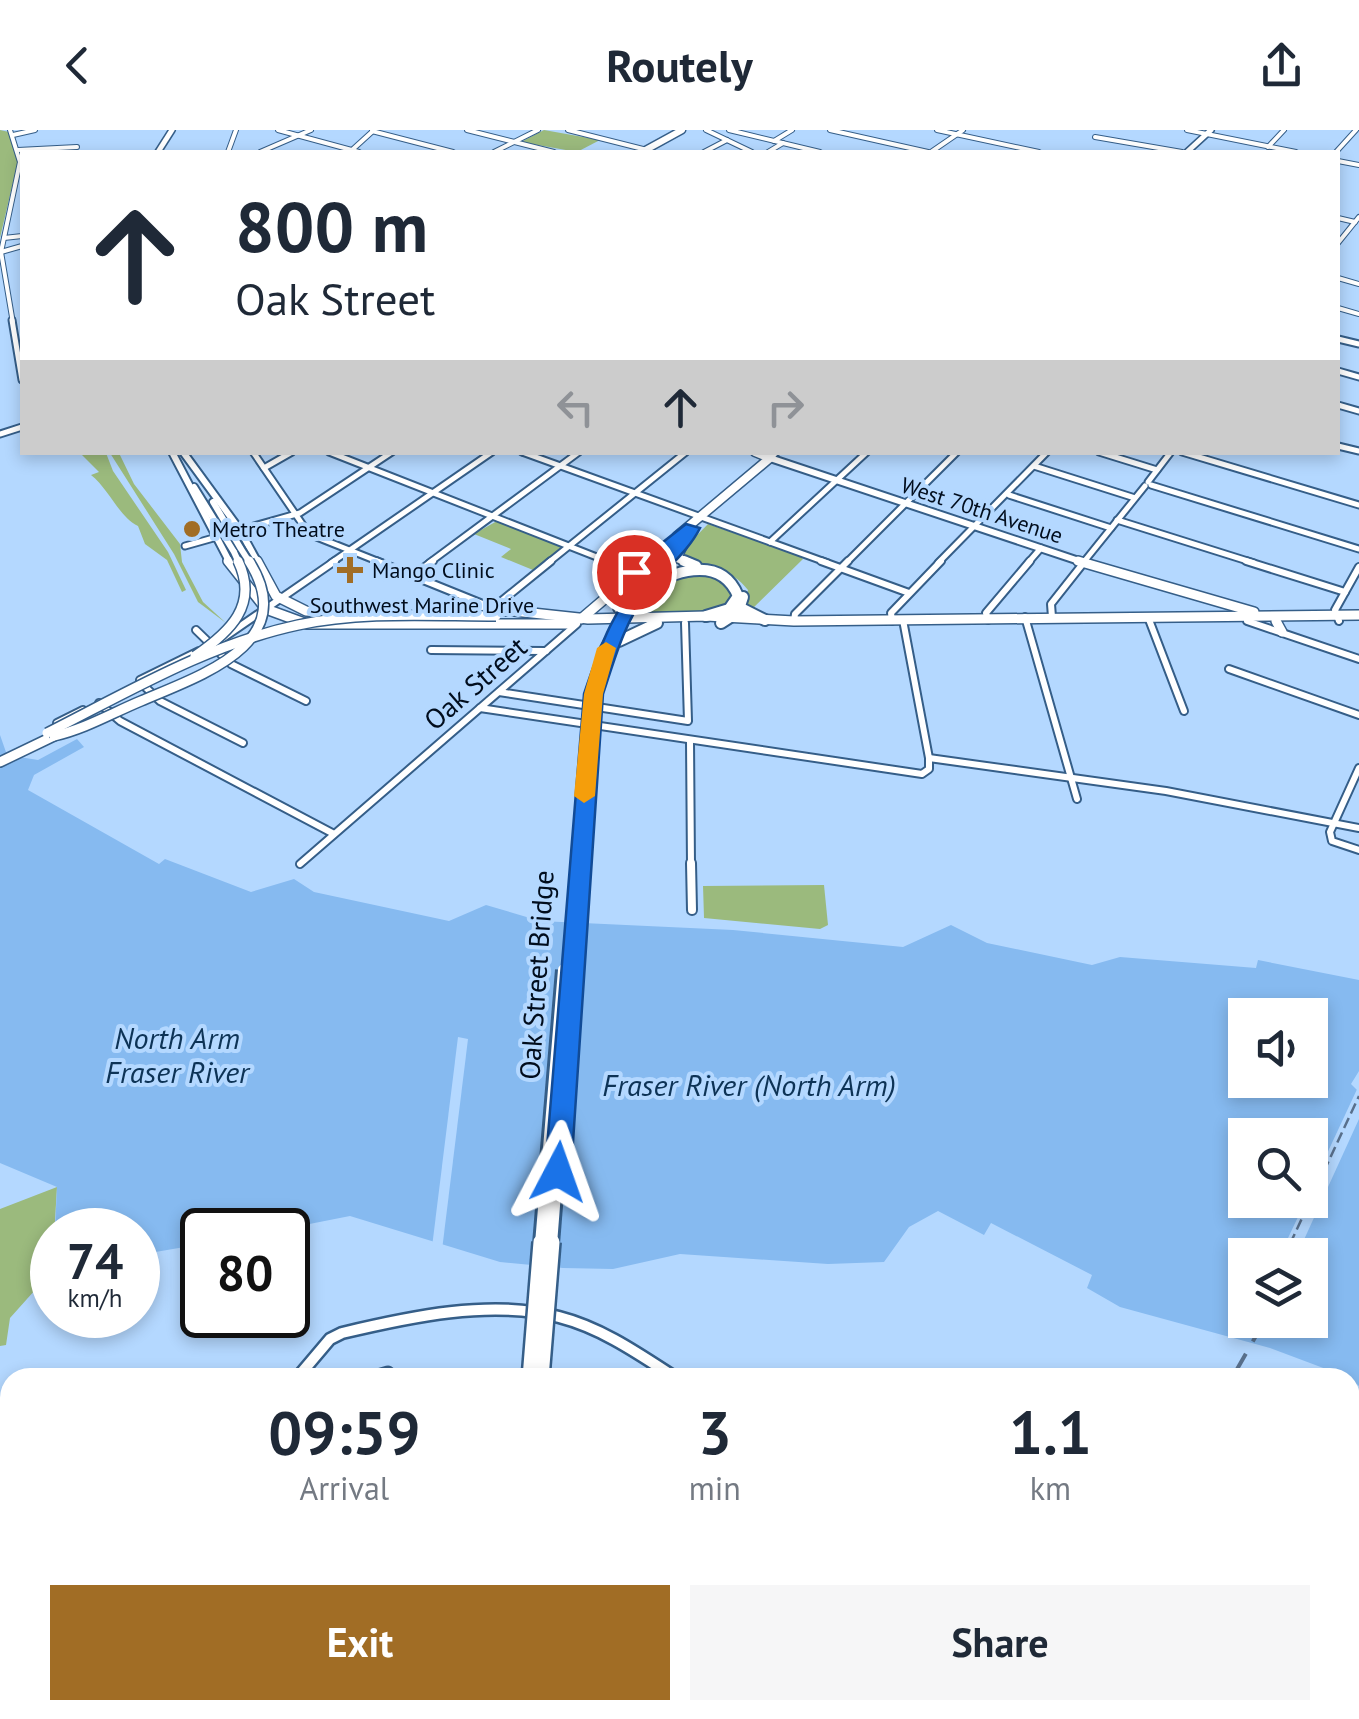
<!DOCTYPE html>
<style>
body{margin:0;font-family:"PT Sans",sans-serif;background:#f6f6f7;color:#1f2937;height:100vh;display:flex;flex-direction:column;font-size:38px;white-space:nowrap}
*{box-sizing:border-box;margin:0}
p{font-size:32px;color:#747a83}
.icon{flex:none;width:55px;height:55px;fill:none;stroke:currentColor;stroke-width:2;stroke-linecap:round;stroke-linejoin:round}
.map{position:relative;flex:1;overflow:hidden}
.panel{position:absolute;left:0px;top:1238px;width:1360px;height:352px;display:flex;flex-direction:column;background:#fff;border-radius:30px 30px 0 0;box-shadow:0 5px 15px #0003}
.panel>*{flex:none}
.hud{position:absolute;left:20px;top:20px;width:1320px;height:305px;border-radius:0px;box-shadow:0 5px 15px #0003;background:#fff;color:#1f2937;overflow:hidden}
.fabs{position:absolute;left:1228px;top:868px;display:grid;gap:20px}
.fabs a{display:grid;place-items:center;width:100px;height:100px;border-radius:0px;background:#fff;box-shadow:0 5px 15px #0003;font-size:50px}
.speed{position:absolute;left:30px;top:1078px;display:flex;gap:20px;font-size:50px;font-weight:700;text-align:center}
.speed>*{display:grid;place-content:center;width:130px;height:130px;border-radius:50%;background:#fff;box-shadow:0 5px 15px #0003;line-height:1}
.speed small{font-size:25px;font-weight:400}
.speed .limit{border:5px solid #111;border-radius:15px;background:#fff;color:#111}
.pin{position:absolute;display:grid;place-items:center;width:85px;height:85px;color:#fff;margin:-42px;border:5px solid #fff;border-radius:50%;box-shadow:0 2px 10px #0007}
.me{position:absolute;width:110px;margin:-55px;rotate:4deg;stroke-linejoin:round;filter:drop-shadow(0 0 8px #0008)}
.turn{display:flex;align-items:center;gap:35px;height:210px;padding:0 50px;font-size:45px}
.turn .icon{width:130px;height:130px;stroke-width:2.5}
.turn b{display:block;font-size:70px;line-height:85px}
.lanes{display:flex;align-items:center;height:95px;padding:0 50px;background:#0003;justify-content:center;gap:50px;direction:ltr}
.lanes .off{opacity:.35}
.eta{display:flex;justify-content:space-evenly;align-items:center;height:170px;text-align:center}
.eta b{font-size:60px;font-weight:700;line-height:70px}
.button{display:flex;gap:20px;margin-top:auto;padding:20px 50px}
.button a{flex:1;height:115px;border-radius:0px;background:#a16d25;color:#fff;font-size:40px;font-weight:700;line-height:115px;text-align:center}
.button a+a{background:#f6f6f7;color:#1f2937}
header{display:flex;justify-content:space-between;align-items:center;height:130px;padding:0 50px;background:#fff;font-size:45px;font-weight:700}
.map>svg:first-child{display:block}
.green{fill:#9bba7d}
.water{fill:#86baf0;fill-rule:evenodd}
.pier{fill:#b4d8ff}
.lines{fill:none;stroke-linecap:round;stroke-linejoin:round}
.minor-far4-casing{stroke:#355e88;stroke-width:6}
.minor-far3-casing{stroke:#355e88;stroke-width:9}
.minor-far2-casing{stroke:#355e88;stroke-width:10}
.minor-far1-casing{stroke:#355e88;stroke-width:12}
.minor-casing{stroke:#355e88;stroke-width:15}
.major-far2-casing{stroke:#355e88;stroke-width:8}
.major-far1-casing{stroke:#355e88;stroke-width:10}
.major-casing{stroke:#355e88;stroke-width:12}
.highway-far3-casing{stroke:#355e88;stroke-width:9}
.highway-far2-casing{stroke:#355e88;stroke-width:11}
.highway-far1-casing{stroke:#355e88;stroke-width:14}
.highway-casing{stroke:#355e88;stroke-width:20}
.minor-far4{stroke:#fff;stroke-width:4}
.minor-far3{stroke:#fff;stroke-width:5}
.minor-far2{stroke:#fff;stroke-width:6}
.minor-far1{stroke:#fff;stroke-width:8}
.minor{stroke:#fff;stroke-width:10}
.major-far2{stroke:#fff;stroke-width:5}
.major-far1{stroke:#fff;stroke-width:6}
.major{stroke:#fff;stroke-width:9}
.highway-far3{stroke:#fff;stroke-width:6}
.highway-far2{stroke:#fff;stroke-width:8}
.highway-far1{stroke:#fff;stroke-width:10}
.highway{stroke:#fff;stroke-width:15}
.rail-far1{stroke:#59708c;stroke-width:2.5;stroke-dasharray:11 5;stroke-linecap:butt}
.rail{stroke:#59708c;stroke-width:4;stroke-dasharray:28 14;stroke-linecap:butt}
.major-bridge-far1-casing{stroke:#355e88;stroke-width:10;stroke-linecap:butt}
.major-bridge-casing{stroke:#355e88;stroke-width:12;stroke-linecap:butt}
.highway-bridge-far2-casing{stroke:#355e88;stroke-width:14;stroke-linecap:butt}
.highway-bridge-far1-casing{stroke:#355e88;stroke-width:18;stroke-linecap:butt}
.highway-bridge-casing{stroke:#355e88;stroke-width:20;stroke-linecap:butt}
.major-bridge-far1{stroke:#fff;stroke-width:6}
.major-bridge{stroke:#fff;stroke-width:9}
.highway-bridge-far2{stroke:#fff;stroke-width:10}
.highway-bridge-far1{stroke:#fff;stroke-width:12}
.highway-bridge{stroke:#fff;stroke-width:15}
.route{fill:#1a73e8;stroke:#114b97;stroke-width:2.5}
.slow{fill:#f59e0b}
.poi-dot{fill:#a16d25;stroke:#b4d8ff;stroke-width:4}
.labels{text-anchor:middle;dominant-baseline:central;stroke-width:8;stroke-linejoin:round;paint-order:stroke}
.far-street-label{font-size:22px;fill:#010d1d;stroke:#b4d8ff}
.far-poi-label{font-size:22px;fill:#010d1d;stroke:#b4d8ff;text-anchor:start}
.street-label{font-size:28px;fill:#010d1d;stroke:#b4d8ff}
.water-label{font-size:30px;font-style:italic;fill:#0d3356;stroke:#b4d8ff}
</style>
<header><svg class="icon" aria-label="back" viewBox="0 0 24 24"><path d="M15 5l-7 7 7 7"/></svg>Routely<svg class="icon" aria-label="share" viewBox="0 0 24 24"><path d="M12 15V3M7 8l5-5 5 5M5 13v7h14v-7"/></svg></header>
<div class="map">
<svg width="1359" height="1589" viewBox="0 0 1359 1589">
<rect width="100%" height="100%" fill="#b4d8ff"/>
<g class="green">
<polygon points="0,0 9,2 18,31 0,108"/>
<polygon points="544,0 600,10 577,22 521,12"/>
<path d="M80 323H106L113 341 168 422 186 460 182 462 167 430 145 414 138 396C119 387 109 359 91 345L99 342Z"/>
<polygon points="110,323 119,323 134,354 180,414 182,432 203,472 226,493 198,472 174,424"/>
<polygon points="497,391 559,415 561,418 533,440 501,427 511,419 474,404"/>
<path d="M708 394 800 426 803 429 748 483 744 479 748 460C731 438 711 438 685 432L680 423Z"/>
<path d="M694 441 725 449 734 466C720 488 652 485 627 484L648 458Z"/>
<polygon points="824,755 828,795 820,799 704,788 703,756"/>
<polygon points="57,1057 52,1141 10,1188 6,1215 0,1216 0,1079"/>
</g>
<path class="water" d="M0 605 7 625 38 630 77 609 84 617 34 645 28 660 159 734 165 729 251 762 294 749 314 762 449 791 486 775 540 791 733 800 903 817 951 795 987 813 1092 835 1120 827 1256 838 1258 830 1359 850V941L1351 954 1359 962V1256L1350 1248 1270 1218 1120 1177 1087 1158 1092 1145 991 1093 984 1105 938 1081 909 1097 884 1132 828 1134 680 1124 613 1139 563 1138 500 1132 350 1086 279 1100H202V1114L138 1125V1100H55L57 1057 0 1033ZM1245 885H1310V950H1245ZM1245 1005H1310V1070H1245ZM1245 1125H1310V1190H1245Z"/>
<g class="pier">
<polygon points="458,907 468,909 442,1120 432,1117"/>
<polygon points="1359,955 1359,989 1297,1125 1280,1125 1306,1070 1310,1070 1310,1060"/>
</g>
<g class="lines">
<g class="minor-far4-casing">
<g id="minor-far4">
<polyline points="10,0 20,32 1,122 13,193"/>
<polyline points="278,0 359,22"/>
<polyline points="467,0 554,22"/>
<polyline points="568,0 647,20"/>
<polyline points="706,0 752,22"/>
<polyline points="729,0 820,22"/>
<polyline points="830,0 928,22"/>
<polyline points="937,0 1039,22"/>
<polyline points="1187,0 1296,22"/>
<polyline points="372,1 453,22"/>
<polyline points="13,5 35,0"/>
<polyline points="1095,7 1182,22"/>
<polyline points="774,11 792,0"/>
<polyline points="1268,17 1284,0"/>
<polyline points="18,20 77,17"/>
<polyline points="352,20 374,0"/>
<polyline points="228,22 236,0"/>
<polyline points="260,22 311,0"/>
<polyline points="494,22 538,0"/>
<polyline points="704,22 727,10"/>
<polyline points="768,22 783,13"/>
<polyline points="931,22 963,0"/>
<polyline points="1336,22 1356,0"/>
<polyline points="1338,31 1359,35"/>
<polyline points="1338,88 1355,92"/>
<polyline points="4,108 22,106"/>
<polyline points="1338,113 1359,87"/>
<polyline points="1,122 22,116"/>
<polyline points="1338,148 1359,154"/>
<polyline points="1338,178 1359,184"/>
</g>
</g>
<g class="minor-far3-casing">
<g id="minor-far3">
<polyline points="12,190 22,250"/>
<polyline points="1338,209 1359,214"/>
<polyline points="1338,241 1359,247"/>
<polyline points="1338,275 1359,281"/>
<polyline points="0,304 22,297"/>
<polyline points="1338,316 1359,321"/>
<polyline points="253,322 309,404 382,433"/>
<polyline points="329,322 612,433"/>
<polyline points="522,322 828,433"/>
<polyline points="1099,322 1157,340"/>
<polyline points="1182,322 1359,375"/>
<polyline points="1034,336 1135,368"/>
<polyline points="264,338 292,322"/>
<polyline points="1148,352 1171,322"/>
<polyline points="1151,355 1359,419"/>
<polyline points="1009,365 1111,398"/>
<polyline points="1117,390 1254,433"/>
<polyline points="240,400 300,383 392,322"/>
<polyline points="770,412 867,322"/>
<polyline points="185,416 217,407"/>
<polyline points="331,433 492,322"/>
<polyline points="429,433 579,322"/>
<polyline points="548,433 686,322"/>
<polyline points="846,433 957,322"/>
<polyline points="938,433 1047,322"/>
<polyline points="1028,433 1041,418"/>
<polyline points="1083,433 1145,356"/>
</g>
</g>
<g class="minor-far2-casing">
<g id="minor-far2">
<polyline points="376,431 495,479"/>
<polyline points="606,431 634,442"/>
<polyline points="821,431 909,463"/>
<polyline points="1246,431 1345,462"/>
<polyline points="411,447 433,431"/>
<polyline points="493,478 551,431"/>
<polyline points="1025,487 1077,669"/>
<polyline points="1052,487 1051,474 1085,431"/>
<polyline points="1148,487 1184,581"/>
<polyline points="988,490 986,483 1030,431"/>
<polyline points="794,491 795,484 848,431"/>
<polyline points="892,491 891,483 941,431"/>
<polyline points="1247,491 1359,529"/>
<polyline points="1339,491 1335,480 1359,437"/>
<polyline points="196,500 231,534 306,571"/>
<polyline points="216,513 335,431"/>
<polyline points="431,520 546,521"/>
<polyline points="1229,539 1359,585"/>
<polyline points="140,550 199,521"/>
<polyline points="140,552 160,571 243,613"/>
<polyline points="499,562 688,591 685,493"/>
<polyline points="99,573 120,591 334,704"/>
<polyline points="480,578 922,644 929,639 929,628 903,490"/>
<polyline points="57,593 83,580"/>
<polyline points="690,611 691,735"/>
<polyline points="929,628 1166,661 1359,698"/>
<polyline points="1359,638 1330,702 1332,711 1359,720"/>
<polyline points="300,734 577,494"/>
</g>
</g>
<g class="minor-far1-casing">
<polyline id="minor-far1" points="691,733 692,780"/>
</g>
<g class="minor-casing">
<g id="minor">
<path d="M297 1248 330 1209 342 1203C409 1187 491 1169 559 1187 602 1198 639 1224 676 1248"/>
<polyline points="371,1248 388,1243"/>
<polyline points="0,1327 10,1325"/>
<polyline points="1350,1499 1359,1504"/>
<polyline points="117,1589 121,1580"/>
<polyline points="953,1589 957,1580"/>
</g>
</g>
<g class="major-far2-casing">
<g id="major-far2">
<polyline points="158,22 172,0"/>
<polyline points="1187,22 1211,0"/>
</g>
</g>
<g class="major-far1-casing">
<g id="major-far1">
<polyline points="172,322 230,433"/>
<polyline points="183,322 240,400 258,433"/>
<polyline points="776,322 770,328 1085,433"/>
<polyline points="194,357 234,422"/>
<polyline points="213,372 241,419"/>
<polyline points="646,433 674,409"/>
</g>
</g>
<g class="major-casing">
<g id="major">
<polyline points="228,431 266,479 307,494 572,494"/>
<polyline points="257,431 276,466 306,481 353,483"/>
<polyline points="1078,431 1254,482"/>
<polyline points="440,481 514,481 588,489 706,486 794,491 1359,485"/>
<polyline points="581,489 649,431"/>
<polyline points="1276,491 1282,502"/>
<polyline points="0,632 54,606"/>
</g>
</g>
<g class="highway-far3-casing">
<polyline id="highway-far3" points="642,22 682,0"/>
</g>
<g class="highway-far2-casing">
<g id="highway-far2">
<polyline points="685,411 677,428 690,433"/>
<polyline points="655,433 677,406 770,328 755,322"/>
</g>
</g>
<g class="highway-far1-casing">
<g id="highway-far1">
<polyline points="684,431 696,436"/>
<path d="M638 461C670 443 720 422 738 466L729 479 706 486"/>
<polyline points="619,478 657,431"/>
<polyline points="741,478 765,490"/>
<polyline points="721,493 738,482 743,467"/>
<polyline points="619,511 657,493"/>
</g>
</g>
<g class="highway-casing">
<g id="highway">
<polyline points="501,1580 501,1589"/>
<polyline points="512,1589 513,1580"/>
</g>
</g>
<use href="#minor-far4" class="minor-far4"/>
<use href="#minor-far3" class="minor-far3"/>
<use href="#minor-far2" class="minor-far2"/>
<use href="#minor-far1" class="minor-far1"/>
<use href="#minor" class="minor"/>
<use href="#major-far2" class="major-far2"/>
<use href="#major-far1" class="major-far1"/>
<use href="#major" class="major"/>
<use href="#highway-far3" class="highway-far3"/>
<use href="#highway-far2" class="highway-far2"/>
<use href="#highway-far1" class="highway-far1"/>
<use href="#highway" class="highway"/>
<polyline class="rail-far1" points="1290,1114 1359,966"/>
<g class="rail">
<polyline points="1285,1125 1291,1112"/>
<polyline points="1232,1248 1265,1190"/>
<polyline points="0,1434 10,1433"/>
<polyline points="0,1452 10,1453"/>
</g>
<g class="major-bridge-far1-casing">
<g id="major-bridge-far1">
<polyline points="241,419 250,433"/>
<polyline points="234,422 239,433"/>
</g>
</g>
<g class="major-bridge-casing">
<g id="major-bridge">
<path d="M195 526C230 502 259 475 238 431"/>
<path d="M47 603C128 562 209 514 298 495 363 481 431 486 496 486"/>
<path d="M54 606C85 599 112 583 141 571 202 545 301 513 249 431"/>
</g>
</g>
<g class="highway-bridge-far2-casing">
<polyline id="highway-bridge-far2" points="581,735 594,564 604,522 638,461"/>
</g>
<g class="highway-bridge-far1-casing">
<g id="highway-bridge-far1">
<polyline points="541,1114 564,840"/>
<polyline points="551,1114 581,733"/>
</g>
</g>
<g class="highway-bridge-casing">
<g id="highway-bridge">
<polyline points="530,1248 541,1112"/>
<polyline points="541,1248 552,1112"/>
</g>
</g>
<use href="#major-bridge-far1" class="major-bridge-far1"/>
<use href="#major-bridge" class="major-bridge"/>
<use href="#highway-bridge-far2" class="highway-bridge-far2"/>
<use href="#highway-bridge-far1" class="highway-bridge-far1"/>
<use href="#highway-bridge" class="highway-bridge"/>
</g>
<path class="route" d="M686 394 700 398C687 424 663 440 646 464 624 494 615 528 603 564L571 1042 567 1050 558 1053 549 1050 545 1042 584 564C600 516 615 474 651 437L634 447 625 442Z"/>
<polygon class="slow" points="606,512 616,518 603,564 595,666 584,673 574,666 584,564 597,518"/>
<g class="poi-dot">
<circle cx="192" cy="399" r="10"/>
<path d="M345 425h10v10h10v10h-10v10h-10v-10h-10v-10h10z"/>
</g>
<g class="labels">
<g class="far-street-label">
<text transform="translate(982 380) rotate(18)">West 70th Avenue</text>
<text x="422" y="475">Southwest Marine Drive</text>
</g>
<g class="far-poi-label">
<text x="212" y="399">Metro Theatre</text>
<text x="372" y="440">Mango Clinic</text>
</g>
<g class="street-label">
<text transform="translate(475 553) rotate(-41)">Oak Street</text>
<text transform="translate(536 845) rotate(-86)">Oak Street Bridge</text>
</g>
<g class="water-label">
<text x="177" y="907">North Arm<tspan x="177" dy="34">Fraser River</tspan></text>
<text x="749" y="954">Fraser River (North Arm)</text>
</g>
</g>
</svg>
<div class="fabs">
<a><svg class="icon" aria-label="sound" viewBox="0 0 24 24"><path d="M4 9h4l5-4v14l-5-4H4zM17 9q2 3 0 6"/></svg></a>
<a><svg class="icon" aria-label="search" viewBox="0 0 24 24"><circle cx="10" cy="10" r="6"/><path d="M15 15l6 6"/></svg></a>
<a><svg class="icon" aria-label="layers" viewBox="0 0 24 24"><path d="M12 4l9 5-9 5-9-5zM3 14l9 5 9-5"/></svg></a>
</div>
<div class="speed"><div>74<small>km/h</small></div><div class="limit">80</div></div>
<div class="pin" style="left:634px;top:442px;background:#d93025"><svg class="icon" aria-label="arrive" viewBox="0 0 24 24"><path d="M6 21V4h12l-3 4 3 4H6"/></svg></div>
<svg class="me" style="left:558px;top:1042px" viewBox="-20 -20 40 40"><path d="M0-17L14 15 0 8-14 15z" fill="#1a73e8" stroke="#fff" stroke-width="4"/></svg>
<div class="hud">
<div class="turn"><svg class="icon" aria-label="ahead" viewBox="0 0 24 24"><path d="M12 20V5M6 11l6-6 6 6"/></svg><div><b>800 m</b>Oak Street</div></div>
<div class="lanes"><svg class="icon off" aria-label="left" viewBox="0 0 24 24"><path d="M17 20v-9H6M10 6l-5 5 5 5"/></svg><svg class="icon" aria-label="ahead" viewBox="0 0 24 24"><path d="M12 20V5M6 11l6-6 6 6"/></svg><svg class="icon off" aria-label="right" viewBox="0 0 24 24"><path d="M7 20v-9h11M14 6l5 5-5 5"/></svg></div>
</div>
<section class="panel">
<div class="eta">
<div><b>09:59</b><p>Arrival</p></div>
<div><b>3</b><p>min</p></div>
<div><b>1.1</b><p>km</p></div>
</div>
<div class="button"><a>Exit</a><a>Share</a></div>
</section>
</div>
